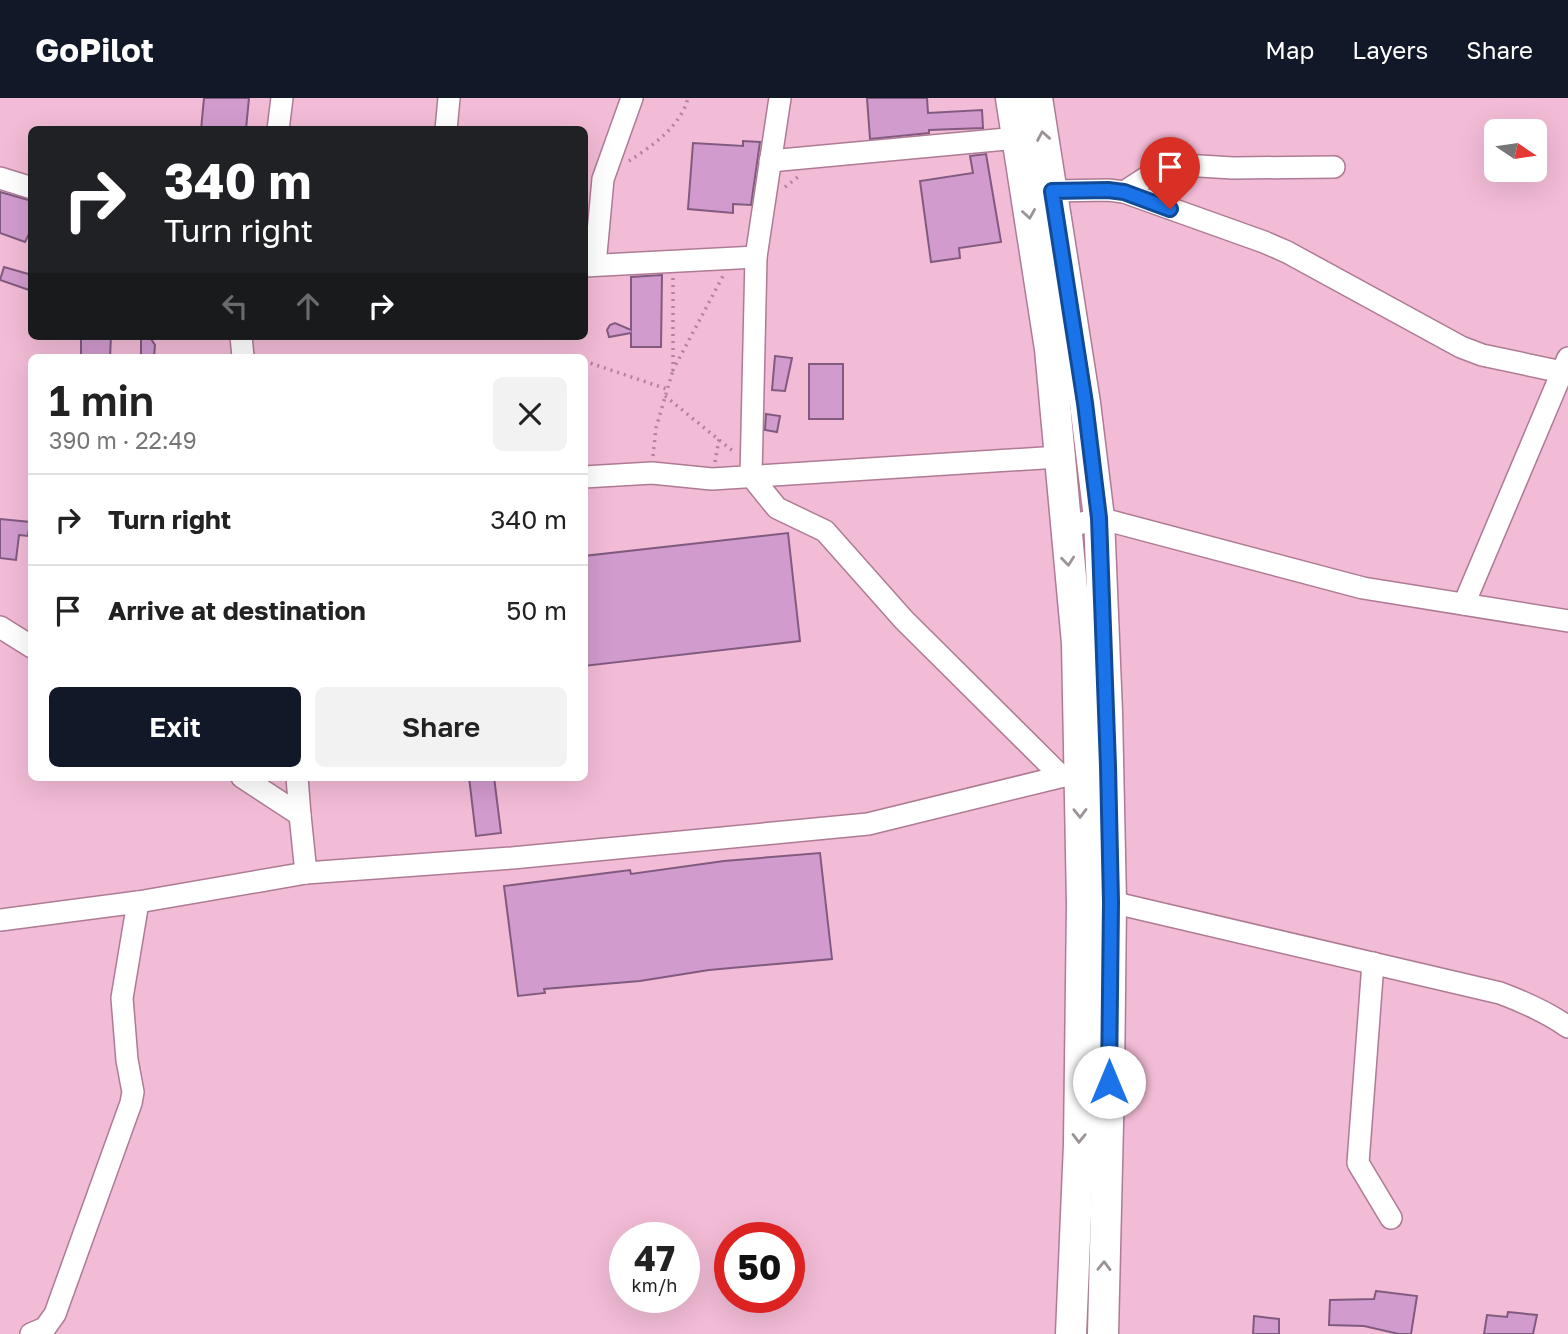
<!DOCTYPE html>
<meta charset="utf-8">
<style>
body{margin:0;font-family:"Golos Text",sans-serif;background:#f2f2f2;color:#222;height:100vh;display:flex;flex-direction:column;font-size:26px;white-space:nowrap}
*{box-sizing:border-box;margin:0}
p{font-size:23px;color:#767676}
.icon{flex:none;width:38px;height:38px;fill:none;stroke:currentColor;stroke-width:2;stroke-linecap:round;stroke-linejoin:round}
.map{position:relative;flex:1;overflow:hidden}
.side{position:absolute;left:28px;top:256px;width:560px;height:427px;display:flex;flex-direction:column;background:#fff;border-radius:10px;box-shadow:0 7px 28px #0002}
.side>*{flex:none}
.hud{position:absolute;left:28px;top:28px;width:560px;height:214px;border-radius:10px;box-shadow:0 7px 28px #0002;background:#202124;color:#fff;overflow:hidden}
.needle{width:46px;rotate:103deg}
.controls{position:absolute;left:1484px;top:21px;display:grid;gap:14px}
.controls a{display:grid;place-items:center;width:63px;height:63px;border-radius:10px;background:#fff;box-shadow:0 7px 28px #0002;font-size:35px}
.speed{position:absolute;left:609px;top:1124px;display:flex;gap:14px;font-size:35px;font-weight:700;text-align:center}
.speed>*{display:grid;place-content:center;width:91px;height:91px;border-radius:50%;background:#fff;box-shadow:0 7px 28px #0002;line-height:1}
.speed small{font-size:18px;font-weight:400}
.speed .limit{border:10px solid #d22;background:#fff;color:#111}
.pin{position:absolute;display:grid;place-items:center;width:60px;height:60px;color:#fff;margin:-72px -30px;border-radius:50% 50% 50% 0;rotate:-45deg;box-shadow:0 0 7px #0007}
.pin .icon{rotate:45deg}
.me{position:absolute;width:77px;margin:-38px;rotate:0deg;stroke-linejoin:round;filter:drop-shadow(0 0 5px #0008)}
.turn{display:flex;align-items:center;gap:24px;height:147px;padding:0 21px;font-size:32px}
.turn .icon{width:91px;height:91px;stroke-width:2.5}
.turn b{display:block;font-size:49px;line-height:60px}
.lanes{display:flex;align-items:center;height:66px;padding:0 21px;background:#0003;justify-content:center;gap:35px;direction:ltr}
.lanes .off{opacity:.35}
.round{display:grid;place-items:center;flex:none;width:74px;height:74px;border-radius:10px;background:#f2f2f2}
.head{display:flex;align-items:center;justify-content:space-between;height:119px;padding:0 21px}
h1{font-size:42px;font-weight:600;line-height:52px}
.button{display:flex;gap:14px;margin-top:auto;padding:14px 21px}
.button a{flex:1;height:80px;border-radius:10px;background:#111827;color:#fff;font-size:28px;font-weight:600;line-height:80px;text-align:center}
.button a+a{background:#f2f2f2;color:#222}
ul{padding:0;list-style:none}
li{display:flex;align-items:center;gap:21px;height:91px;padding:0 21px;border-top:2px solid #e0e0e0}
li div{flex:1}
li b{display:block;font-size:26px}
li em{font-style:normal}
header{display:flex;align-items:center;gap:42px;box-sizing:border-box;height:98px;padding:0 35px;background:#111827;color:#fff}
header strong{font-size:33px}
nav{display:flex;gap:38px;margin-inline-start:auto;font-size:24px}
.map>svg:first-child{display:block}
.building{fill:#d19bce;stroke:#815b7f;stroke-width:2}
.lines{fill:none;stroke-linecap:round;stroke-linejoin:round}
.minor-casing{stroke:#ae7b94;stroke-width:24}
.secondary-casing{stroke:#ae7b94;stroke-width:33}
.path{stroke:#af8399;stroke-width:3.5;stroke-dasharray:2 5;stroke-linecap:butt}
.minor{stroke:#fff;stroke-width:21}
.secondary{stroke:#fff;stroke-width:30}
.oneway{stroke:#9b9397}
.route-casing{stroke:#114b97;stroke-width:18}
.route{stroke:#1a73e8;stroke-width:12}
</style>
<header>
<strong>GoPilot</strong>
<nav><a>Map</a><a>Layers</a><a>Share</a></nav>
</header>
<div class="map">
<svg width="1568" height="1236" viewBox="0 0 1568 1236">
<rect width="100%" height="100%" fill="#f2bbd6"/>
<g class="building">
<polygon points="204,0 249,0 246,31 228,29 228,32 201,32"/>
<polygon points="867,0 927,0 928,15 982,12 983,30 929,32 929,35 870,41"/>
<polygon points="743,43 760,44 751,107 733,106 733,115 688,111 693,45 743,48"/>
<polygon points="986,56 1001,144 959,150 960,160 931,164 920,83 973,75 970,58"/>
<polygon points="0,94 32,103 32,130 25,144 0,135"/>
<polygon points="4,169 32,177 32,193 0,182"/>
<polygon points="662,177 661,249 631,249 631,235 609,239 607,232 610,227 615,225 631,232 631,179"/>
<polygon points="81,238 111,238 110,259 81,259"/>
<polygon points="141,238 149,238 155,247 154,259 141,259"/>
<polygon points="775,258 792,260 785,293 772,292"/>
<rect x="809" y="266" width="34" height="55"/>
<polygon points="766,316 780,318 777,334 765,332"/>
<polygon points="0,421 30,424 28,438 19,437 16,462 0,460"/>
<polygon points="788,435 800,543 584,568 584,458"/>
<polygon points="469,679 494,679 501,735 476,738"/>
<polygon points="820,755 832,861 709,872 640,883 544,891 545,895 518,898 504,788 607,775 630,772 631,776 724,763"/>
<polygon points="1376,1193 1417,1198 1411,1236 1399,1236 1364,1228 1329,1227 1330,1202 1374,1201"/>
<polygon points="1508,1214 1537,1217 1533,1236 1484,1236 1487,1217 1507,1219"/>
<polygon points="1254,1218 1279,1221 1279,1236 1253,1236"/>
</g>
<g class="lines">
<g class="minor-casing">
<g id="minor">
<polyline points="780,0 756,159 751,378 777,410 825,433 904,522 1061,678"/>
<polyline points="278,32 282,0"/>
<polyline points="446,32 449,0"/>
<polyline points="770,63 1018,40"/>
<polyline points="0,80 32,90"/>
<polyline points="1053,93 1108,92 1124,94 1264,144 1287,154 1461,249 1482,257 1562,274"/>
<polyline points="1124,94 1167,66 1233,70 1334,69"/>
<polyline points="595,167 603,81 632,0"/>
<polyline points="584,168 756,159"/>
<polyline points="241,238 243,259"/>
<polyline points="584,379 652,375 712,381 1059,359"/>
<polyline points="1065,430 1099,420 1363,490 1568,523"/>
<polyline points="1464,506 1568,260"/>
<polyline points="0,529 32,549"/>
<polyline points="242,679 300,717 306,775"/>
<polyline points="297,679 300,717"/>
<path d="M1111 804 1500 895C1524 904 1547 914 1568 929"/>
<polyline points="0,822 138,804 306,775 512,760 868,726 1080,674"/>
<polyline points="1373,865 1358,1065 1391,1120"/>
<polyline points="31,1236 45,1230 55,1216 131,1005 133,994 127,962 122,900 138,804"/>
</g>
</g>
<g class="secondary-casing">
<g id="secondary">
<polyline points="1011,0 1050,251 1077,545 1082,806 1079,1046 1071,1236"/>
<polyline points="1037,0 1085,305 1099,420 1107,614 1111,804 1109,984 1103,1236"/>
</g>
</g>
<g class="path">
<path d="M629 63C652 48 681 28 688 0"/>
<polyline points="785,89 798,79"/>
<polyline points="673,180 673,272 723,178"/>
<polyline points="571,258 573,259"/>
<polyline points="584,263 667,291"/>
<polyline points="665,298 734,354"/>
<polyline points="653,358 656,330 673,272"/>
<polyline points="715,364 719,341"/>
</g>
<use href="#minor" class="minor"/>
<use href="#secondary" class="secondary"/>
</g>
<defs><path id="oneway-chevron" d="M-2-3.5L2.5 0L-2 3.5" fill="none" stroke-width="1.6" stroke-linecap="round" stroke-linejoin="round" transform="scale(1.75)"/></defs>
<g class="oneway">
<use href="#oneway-chevron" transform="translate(1043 38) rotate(-100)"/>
<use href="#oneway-chevron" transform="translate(1029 116) rotate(81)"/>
<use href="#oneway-chevron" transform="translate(1068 463) rotate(84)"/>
<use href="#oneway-chevron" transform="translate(1080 715) rotate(89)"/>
<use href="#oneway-chevron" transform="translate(1079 1040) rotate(91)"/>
<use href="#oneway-chevron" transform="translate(1104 1168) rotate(-89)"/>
</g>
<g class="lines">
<g class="route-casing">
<polyline id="route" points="1109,984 1111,804 1108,668 1099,420 1085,305 1052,93 1108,92 1124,94 1170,111"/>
</g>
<use href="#route" class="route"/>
</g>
</svg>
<div class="controls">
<a><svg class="needle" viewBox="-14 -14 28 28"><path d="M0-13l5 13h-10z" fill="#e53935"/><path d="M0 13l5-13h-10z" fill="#767676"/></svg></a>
</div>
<div class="speed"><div>47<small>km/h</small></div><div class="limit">50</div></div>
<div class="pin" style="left:1170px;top:111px;background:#d93025"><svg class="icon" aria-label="arrive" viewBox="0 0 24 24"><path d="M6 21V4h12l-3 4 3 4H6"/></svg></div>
<svg class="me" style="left:1109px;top:984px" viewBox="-20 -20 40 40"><circle r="19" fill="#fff"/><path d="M0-13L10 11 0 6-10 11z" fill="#1a73e8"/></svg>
<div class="hud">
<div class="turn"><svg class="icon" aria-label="right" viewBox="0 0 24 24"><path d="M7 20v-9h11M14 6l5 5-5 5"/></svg><div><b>340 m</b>Turn right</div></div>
<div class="lanes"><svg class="icon off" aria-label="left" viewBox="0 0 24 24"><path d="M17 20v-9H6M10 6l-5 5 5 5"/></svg><svg class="icon off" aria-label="ahead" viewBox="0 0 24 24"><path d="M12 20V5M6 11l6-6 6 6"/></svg><svg class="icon" aria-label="right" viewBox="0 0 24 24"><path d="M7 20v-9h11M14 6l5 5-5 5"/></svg></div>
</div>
<section class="side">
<div class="head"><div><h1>1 min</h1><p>390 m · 22:49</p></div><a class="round"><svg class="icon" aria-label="close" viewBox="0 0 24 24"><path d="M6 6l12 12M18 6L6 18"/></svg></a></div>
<ul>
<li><svg class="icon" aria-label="right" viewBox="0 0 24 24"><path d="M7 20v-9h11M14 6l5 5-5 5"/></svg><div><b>Turn right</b></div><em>340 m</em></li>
<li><svg class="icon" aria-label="arrive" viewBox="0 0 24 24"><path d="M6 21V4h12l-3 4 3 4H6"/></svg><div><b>Arrive at destination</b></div><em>50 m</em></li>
</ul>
<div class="button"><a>Exit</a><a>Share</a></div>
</section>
</div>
